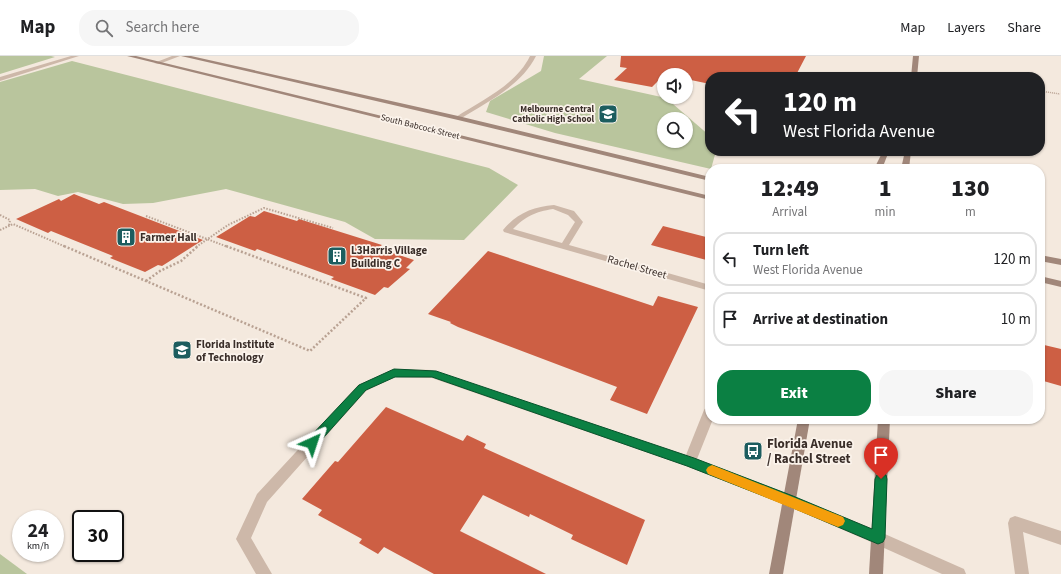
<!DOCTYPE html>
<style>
body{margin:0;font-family:"Source Sans 3",sans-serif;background:#f6f6f6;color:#202124;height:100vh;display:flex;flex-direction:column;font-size:15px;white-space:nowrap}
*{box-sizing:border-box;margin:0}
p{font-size:13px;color:#757577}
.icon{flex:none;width:22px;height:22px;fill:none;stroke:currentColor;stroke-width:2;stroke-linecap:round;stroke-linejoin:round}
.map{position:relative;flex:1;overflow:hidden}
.drawer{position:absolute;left:705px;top:108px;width:340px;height:260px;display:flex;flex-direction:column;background:#fff;border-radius:16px;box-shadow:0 1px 3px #0004}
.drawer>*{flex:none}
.hud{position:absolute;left:705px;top:16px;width:340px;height:84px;border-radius:16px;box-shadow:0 1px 3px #0004;background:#202124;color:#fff;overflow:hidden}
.buttons{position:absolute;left:657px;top:12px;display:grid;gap:8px}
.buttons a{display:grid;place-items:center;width:36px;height:36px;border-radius:50%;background:#fff;box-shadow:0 1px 3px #0004;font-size:20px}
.speed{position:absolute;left:12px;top:454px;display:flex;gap:8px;font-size:20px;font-weight:700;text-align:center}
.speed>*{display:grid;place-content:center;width:52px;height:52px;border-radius:50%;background:#fff;box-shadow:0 1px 3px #0004;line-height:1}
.speed small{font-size:10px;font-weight:400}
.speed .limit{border:2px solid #111;border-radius:6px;background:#fff;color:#111}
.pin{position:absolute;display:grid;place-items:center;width:34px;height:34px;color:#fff;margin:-41px -17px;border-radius:50% 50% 50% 0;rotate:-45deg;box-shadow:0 0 4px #0007}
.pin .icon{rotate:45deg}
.me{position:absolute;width:44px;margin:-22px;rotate:42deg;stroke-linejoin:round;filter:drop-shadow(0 0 3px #0008)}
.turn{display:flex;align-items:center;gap:14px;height:84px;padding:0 12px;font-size:18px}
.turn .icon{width:52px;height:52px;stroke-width:2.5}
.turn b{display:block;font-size:28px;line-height:34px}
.eta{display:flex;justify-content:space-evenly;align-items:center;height:68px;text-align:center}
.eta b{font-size:24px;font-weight:800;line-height:28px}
.cta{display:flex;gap:8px;margin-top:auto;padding:8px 12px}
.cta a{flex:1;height:46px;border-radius:16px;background:#0b8043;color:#fff;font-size:16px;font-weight:800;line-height:46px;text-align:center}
.cta a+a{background:#f6f6f6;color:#202124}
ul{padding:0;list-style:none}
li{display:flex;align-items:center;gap:12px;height:54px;margin:0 8px 6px;padding:0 4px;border:2px solid #e0e0e0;border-radius:16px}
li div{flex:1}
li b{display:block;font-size:15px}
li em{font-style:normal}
header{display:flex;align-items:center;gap:24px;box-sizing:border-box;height:56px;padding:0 20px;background:#fff;border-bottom:1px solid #e0e0e0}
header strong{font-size:19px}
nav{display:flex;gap:22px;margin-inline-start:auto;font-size:14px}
.search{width:280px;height:36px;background:#f6f6f6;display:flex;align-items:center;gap:10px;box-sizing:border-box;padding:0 14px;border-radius:16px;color:#757577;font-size:15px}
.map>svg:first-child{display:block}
.green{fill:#b9c59d;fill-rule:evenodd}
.building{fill:#cd5f44}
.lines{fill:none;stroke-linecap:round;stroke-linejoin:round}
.path-far2{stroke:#b9a293;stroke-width:1.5;stroke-dasharray:1 1;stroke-linecap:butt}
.path-far1{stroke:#b9a293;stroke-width:2;stroke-dasharray:1.5 1.5;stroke-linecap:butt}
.path{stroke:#b9a293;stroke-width:2.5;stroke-dasharray:2 2;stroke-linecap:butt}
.lane{fill:#cdb8a9;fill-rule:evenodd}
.street{fill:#cdb8a9;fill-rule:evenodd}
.secondary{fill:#a1877a;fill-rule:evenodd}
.route{fill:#0b8043;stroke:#07532c}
.slow{fill:#f59e0b}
.labels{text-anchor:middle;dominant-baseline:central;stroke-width:3.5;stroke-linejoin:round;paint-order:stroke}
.far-poi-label{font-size:9px;font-weight:bold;fill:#3a2e29;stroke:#fbf3eb;text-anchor:end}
.far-street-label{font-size:9px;fill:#3a2e29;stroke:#fbf3eb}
.poi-label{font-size:11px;font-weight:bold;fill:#3a2e29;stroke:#fbf3eb;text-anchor:start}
.street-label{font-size:11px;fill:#3a2e29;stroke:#fbf3eb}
.near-poi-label{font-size:13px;font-weight:bold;fill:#3a2e29;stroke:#fbf3eb;text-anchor:start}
</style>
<header>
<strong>Map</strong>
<div class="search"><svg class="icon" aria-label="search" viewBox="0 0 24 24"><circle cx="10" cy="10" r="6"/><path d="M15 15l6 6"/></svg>Search here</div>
<nav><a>Map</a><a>Layers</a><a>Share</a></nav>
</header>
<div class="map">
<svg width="1061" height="518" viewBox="0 0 1061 518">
<rect width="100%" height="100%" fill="#f4e9de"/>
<g class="green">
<polygon points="0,0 51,0 55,1 0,18"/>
<path d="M544 0H607L579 23 666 42 710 80V95H716L711 113 555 77 486 56 490 45 541 15ZM664 63H686V85H664Z"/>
<polygon points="72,5 489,112 518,129 464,184 375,183 345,166 226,133 153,147 123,148 78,136 58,140 35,133 0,134 0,26"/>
<polygon points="0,498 27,518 0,518"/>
</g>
<g class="building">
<polygon points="621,0 806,0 795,21 710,21 710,28 686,23 686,19 664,19 652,31 614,24 627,12 620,11"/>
<polygon points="74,138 99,148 104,146 203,184 162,210 158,209 145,216 110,202 113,200 51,175 48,177 16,163 59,143 61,145"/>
<polygon points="264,155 297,165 299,163 382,189 378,192 414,204 406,212 410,213 388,232 384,231 375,239 331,223 334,221 257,193 255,195 216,181 250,160 255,161"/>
<polygon points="663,170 710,182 710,205 651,189"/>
<polygon points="488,195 653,250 658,240 698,251 647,358 610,344 617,331 458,271 450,267 451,266 428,258"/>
<polygon points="1040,288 1061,293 1061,330 1040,324"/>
<polygon points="386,351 463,385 467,379 486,388 484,392 645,464 627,509 571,483 573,479 530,458 529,461 483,439 460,475 546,518 434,518 384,491 378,498 359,487 362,483 318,459 322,454 302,443 335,405 338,406"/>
</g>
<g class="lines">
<g class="path-far2">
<polyline points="930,20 939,21"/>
<polyline points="1040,35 1060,38"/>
</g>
<g class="path-far1">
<polyline points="0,159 10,164 9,170"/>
<polyline points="146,160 228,191"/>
<polyline points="0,174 13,168 66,191"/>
<polyline points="196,191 228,169 264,152 333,172"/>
</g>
<g class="path">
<polyline points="64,190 310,295 366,242 226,190"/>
<polyline points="146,225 160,215 181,205 198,190"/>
</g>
<g class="lane">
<polygon points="71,0 79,0 0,25 0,21"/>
<polygon points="172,0 180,0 159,8 154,7"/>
<path d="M530 0H536C521 30 487 46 460 63H456V61C482 44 516 29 530 0Z"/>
<polygon points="1015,460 1061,475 1061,489 1023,476 1029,518 1015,518 1008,467 1010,462"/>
<polygon points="878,475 964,513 966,518 942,518 873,487 871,482 873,477"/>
</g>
<g class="street">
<path d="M554 149 574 155 583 166 569 189 710 229V235L504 176 503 174C517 157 533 151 554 149ZM553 153 568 159 575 166 562 187 513 173C526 160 535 156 553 153Z"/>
<polygon points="394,313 432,314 686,399 704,354 706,351 710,349 710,363 713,363 697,403 793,440 883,477 885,482 883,487 878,489 783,448 686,410 432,322 395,321 366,335 267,446 251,482 272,518 256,518 236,483 257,438 358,329"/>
</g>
<g class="secondary">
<polygon points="127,0 136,0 710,140 710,144"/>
<polygon points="181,0 191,0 458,60 710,121 710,125 458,64"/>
<polygon points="913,0 919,0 917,21 911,21"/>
<polygon points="883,95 889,95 882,113 874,113"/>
<polygon points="905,95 911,95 909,113 901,113"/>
<polygon points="1040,199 1061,203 1061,209 1040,205"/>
<polygon points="1040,220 1061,225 1061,231 1040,226"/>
<polygon points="798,363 810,363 783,518 769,518"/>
<polygon points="878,363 890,363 883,518 869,518"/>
</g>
</g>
<polygon class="route" points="394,313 436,315 694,402 793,440 872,473 875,423 877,419 881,417 886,419 887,423 885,482 883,486 878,488 784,448 687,410 432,321 395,321 366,334 316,390 312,391 308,390 306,387 308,383 359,329"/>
<polygon class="slow" points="712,409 843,461 845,465 843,469 838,471 708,418 706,414 708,411"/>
<defs>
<g id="school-square" transform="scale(1)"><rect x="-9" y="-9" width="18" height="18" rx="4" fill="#1c5d5f" stroke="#fbf3eb"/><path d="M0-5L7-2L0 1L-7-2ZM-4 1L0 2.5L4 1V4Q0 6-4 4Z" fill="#fff"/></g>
<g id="building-square" transform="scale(1)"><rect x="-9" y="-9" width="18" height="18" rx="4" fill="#1c5d5f" stroke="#fbf3eb"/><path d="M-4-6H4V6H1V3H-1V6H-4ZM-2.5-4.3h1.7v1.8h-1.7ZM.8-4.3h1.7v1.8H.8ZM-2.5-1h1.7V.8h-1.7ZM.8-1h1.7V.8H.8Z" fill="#fff"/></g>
<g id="university-square" transform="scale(1)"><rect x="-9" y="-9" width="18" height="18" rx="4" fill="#1c5d5f" stroke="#fbf3eb"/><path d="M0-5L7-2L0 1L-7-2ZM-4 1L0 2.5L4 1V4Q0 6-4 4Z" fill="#fff"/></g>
<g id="bus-square" transform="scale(1)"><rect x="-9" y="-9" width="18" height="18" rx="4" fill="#1c5d5f" stroke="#fbf3eb"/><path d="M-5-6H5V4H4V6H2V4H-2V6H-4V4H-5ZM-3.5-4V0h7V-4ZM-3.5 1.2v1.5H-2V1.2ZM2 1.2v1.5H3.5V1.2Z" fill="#fff"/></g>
</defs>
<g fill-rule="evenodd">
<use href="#school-square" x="608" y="58"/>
<use href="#building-square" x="126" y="181"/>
<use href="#building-square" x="337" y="200"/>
<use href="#university-square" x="182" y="294"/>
<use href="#bus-square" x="753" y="395"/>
</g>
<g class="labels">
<g class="far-poi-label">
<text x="594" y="53">Melbourne Central<tspan x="594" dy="10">Catholic High School</tspan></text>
</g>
<g class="far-street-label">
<text transform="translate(420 71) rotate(14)">South Babcock Street</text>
</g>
<g class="poi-label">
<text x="140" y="181">Farmer Hall</text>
<text x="351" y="194">L3Harris Village<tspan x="351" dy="13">Building C</tspan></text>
<text x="196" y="288">Florida Institute<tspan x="196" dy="13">of Technology</tspan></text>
</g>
<g class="street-label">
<text transform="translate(637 211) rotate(16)">Rachel Street</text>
</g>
<g class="near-poi-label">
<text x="767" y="388">Florida Avenue<tspan x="767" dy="15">/ Rachel Street</tspan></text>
</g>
</g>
</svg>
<div class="buttons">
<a><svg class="icon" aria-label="sound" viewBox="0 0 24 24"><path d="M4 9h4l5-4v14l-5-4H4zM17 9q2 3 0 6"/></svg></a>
<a><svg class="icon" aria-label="search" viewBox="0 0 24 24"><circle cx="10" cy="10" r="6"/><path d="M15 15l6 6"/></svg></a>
</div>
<div class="speed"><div>24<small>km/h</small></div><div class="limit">30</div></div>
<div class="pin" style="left:881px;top:423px;background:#d93025"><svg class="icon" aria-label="arrive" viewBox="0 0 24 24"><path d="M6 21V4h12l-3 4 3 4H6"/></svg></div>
<svg class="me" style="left:312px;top:387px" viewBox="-20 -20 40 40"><path d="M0-17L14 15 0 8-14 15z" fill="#0b8043" stroke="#fff" stroke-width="4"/></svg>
<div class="hud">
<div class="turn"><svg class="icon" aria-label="left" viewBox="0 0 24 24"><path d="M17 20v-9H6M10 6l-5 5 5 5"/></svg><div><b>120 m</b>West Florida Avenue</div></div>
</div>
<section class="drawer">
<div class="eta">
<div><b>12:49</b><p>Arrival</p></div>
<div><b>1</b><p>min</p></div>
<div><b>130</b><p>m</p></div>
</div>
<ul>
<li><svg class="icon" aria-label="left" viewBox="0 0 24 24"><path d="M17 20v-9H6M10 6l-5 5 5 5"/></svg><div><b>Turn left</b><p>West Florida Avenue</p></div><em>120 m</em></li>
<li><svg class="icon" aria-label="arrive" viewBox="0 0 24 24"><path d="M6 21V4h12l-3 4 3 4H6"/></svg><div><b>Arrive at destination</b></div><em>10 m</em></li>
</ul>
<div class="cta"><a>Exit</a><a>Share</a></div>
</section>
</div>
